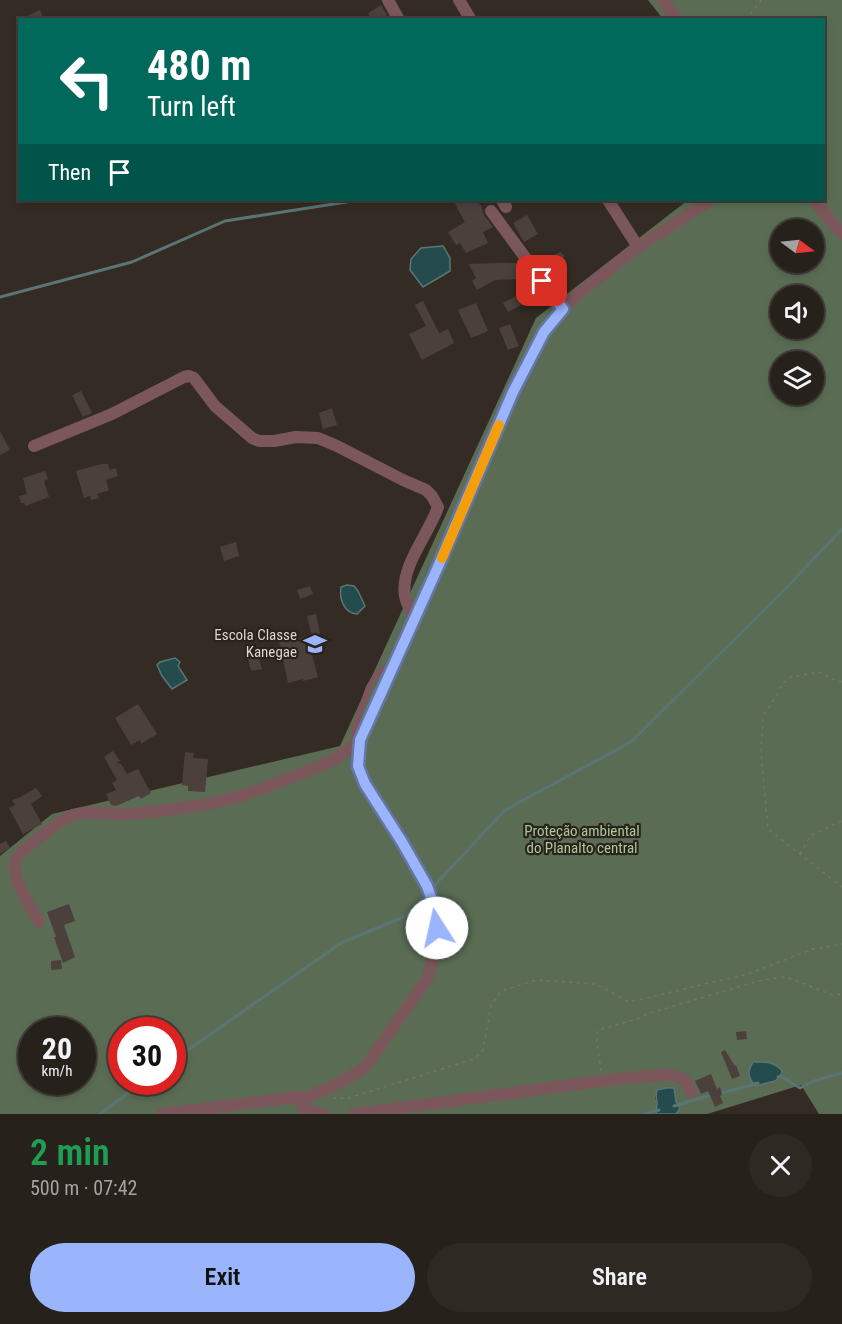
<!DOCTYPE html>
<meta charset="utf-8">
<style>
body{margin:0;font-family:"Roboto Condensed",sans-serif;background:#2f2924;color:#f1f3f6;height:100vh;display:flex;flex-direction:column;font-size:22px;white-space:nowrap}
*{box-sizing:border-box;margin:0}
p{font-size:20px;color:#a4a3a3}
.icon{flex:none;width:33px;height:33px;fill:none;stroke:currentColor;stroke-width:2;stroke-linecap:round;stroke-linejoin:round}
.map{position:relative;height:1114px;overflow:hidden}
.details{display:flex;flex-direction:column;background:#27211b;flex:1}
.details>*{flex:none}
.guide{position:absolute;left:18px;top:18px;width:807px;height:183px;border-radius:0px;box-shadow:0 3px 9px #0003,0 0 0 2px #433e3a;background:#00695c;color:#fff;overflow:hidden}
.needle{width:39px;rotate:105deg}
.tools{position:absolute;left:770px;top:219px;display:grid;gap:12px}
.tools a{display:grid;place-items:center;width:54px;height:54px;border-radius:50%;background:#27211b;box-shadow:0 3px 9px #0003,0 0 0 2px #433e3a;font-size:30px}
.speed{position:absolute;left:18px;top:1017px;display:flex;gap:12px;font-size:30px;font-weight:700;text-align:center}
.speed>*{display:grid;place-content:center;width:78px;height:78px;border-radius:50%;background:#27211b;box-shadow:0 3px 9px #0003,0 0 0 2px #433e3a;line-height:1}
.speed small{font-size:15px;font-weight:400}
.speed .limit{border:9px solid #d22;background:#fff;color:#111}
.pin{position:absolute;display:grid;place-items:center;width:51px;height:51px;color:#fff;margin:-26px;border-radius:12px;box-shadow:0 3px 9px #0006}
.me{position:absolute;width:66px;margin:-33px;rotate:350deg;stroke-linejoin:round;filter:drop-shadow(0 0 4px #0008)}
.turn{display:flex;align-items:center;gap:21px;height:126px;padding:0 30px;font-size:27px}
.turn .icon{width:78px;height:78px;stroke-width:2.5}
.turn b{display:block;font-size:42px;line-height:51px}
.then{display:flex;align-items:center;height:57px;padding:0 30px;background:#0003;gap:12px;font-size:22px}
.round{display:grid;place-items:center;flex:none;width:63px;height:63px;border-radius:32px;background:#2f2924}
.overview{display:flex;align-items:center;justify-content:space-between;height:102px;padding:0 30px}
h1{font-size:36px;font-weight:600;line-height:45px;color:#1e9e55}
.cta{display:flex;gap:12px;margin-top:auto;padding:12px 30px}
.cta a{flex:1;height:69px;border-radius:36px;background:#9bb5fd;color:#111;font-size:24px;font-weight:600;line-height:69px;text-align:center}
.cta a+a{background:#2f2924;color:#f1f3f6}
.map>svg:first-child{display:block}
.forest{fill:#5a6d54;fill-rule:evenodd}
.water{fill:#244b4d;stroke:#5b7575;stroke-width:1.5}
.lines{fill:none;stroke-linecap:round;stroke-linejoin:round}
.stream{stroke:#5b7575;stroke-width:3}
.building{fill:#4c403d}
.path{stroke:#78726b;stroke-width:1.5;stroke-dasharray:3 4.5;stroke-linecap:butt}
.service{stroke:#7b575b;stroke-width:6}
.minor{stroke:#7b575b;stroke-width:12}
.route-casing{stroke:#6576a4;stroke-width:15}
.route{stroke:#9bb5fd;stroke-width:10}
.slow{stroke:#f59e0b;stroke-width:10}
.labels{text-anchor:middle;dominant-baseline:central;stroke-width:4.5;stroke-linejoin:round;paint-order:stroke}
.poi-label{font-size:15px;fill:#dbd6d1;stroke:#2a221b;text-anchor:end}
.park-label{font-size:15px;fill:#a8ca9b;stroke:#2a221b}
</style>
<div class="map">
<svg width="842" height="1114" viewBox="0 0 842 1114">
<rect width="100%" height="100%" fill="#342c24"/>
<path class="forest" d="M648 0H842V1114H819L801 1085 707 1114H676L680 1108 676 1102 674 1088H666L655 1097 657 1104 656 1110 657 1114H0V856L52 814 340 746 536 318 688 200H824V20L663 19ZM780 230H813V262H780ZM780 296H813V328H780ZM780 362H813V394H780ZM32 1030H82V1082H32ZM122 1030H172V1082H122Z"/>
<g class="water">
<polygon points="443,246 450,258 450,271 423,287 410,270 411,259 421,248"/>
<path d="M347 585 354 586 358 591 365 606 357 614C344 613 339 599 341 587Z"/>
<polygon points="175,658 180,662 178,666 187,680 172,689 162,676 157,665 160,662"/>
<path d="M753 1062C765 1062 774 1061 782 1071L781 1076 775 1081 755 1086C748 1077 747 1072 753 1062Z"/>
<path d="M666 1088H674L676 1102 680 1108 676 1114H657C655 1109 657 1108 657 1104 657 1097 655 1098 657 1090Z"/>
</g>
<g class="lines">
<g class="stream">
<polyline points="0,297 132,262 225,221 359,200"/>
<polyline points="435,885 505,810 631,742 786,588 842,529"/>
<polyline points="172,1061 341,943 406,916 422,899"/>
<polyline points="778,1077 781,1076 800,1088 814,1081 842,1073"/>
<polyline points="718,1094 758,1083"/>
<polyline points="674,1106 711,1095"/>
<polyline points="100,1114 143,1082"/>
<polyline points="644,1114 659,1110"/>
</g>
</g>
<g class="building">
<polygon points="381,5 387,15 379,20 372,20 368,13"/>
<polygon points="40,10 44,20 18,20"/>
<polygon points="455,200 477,200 480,205 481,205 484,215 493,227 483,232 488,243 466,253 460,243 456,245 448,232 465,222 455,204 456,203"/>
<polygon points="527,215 538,234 524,242 513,223"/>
<polygon points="560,252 565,256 554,268 546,260"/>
<polygon points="497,263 516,263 517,279 495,280 477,290 472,281 476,278 469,264"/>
<polygon points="520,294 525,303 508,312 503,303"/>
<polygon points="423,301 439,333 448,329 454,343 422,360 409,334 426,326 415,305"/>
<polygon points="476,303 488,331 471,338 458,310"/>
<polygon points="510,324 519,346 508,350 499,328"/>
<polygon points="81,391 92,413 83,417 72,395"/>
<polygon points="332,408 337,425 323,429 319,413"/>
<polygon points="0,431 10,450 0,455"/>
<polygon points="102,464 108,464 110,470 116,468 118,476 106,480 109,490 97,494 99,498 91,500 90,496 84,498 76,471"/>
<polygon points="45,471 48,479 44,481 49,497 25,506 24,503 21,503 19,496 27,494 23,478"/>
<polygon points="236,542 239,556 224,561 220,547"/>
<polygon points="310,586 313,594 300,599 297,590"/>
<polygon points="316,614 320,634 312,636 307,616"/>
<polygon points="307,636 318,677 303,681 303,679 288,683 279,641 289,638 292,638 292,640"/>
<polygon points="256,653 258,655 262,669 251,671 247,655"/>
<polygon points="138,704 157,734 141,744 140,740 131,745 115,718"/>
<polygon points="113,751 120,761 116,763 121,764 127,774 138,769 151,793 141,799 139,796 116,806 111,805 106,794 116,790 112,783 117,780 104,757"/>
<polygon points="185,752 194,753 193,758 208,759 205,792 188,791 188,786 182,785"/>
<polygon points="36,788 42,796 31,804 42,824 23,834 9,808 15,805 12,800 19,798"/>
<polygon points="6,841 10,848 0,854 0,844"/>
<polygon points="69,904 75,921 64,925 75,957 63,963 54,937 56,937 47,912"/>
<polygon points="61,960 62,969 51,970 51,961"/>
<polygon points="746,1031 747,1039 737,1040 736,1032"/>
<polygon points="725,1050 735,1066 736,1065 740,1076 732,1079 721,1052"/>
<polygon points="711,1074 717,1089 720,1087 722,1095 720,1096 723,1103 715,1107 708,1091 701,1094 695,1081"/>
</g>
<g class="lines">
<g class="path">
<polyline points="746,20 761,0"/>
<polyline points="842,682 830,678 819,672 791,677 782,684 778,693 763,716 761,751 768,829 842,887"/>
<polyline points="800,854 811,835 842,821"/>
<polyline points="601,1071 596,1034 598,1030 637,1019 647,1014 755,982 781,977 792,979 832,995 842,994"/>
<polyline points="333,1098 349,1098 474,1059 483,1050 491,1006 501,991 536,980 596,984 629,1002 748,974 813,949 842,944"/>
</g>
<polyline class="service" points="354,744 354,729 369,687 379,671 391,665"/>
<g class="minor">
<polyline points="388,0 399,20"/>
<polyline points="459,0 471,20"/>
<polyline points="663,0 677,20"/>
<polyline points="502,200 506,207"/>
<polyline points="608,200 638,247"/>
<polyline points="814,200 838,230 842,233"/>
<polyline points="491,211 563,309"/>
<path d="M34 446 112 414 184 377 189 376 194 378 215 406 252 438 259 441H274L296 437 318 438 337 446 403 480 426 490 432 496 438 507C429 534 400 566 405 596 406 604 411 610 415 617"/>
<path d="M39 922C30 905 10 879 16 859 19 851 64 818 73 815 92 809 113 816 132 814 162 811 193 807 223 801 243 796 264 788 284 780 302 773 321 767 338 757 346 752 353 746 360 740"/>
<polyline points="298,1097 304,1109 323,1114"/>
<polyline points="161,1114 298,1097 309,1097 349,1078 366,1066 427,979 436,951 437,928 436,912 431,896 427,886 402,842 365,784 358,766 360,740 437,569 513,392 544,332 563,309 579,293 638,247 711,200"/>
<polyline points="354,1114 616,1079 660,1075 672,1075 681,1078 686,1082 691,1092"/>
</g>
</g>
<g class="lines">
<g class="route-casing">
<polyline id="route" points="437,928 436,912 427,886 402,842 365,784 358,766 360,740 437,569 513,392 544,332 563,309 542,281"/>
</g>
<use href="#route" class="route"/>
<polyline class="slow" points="442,558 499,425"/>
</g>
<defs>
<g id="school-bare" transform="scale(1.8)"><path d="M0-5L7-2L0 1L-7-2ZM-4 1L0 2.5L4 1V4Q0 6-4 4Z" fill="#9bb5fd" stroke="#2a221b" stroke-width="2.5" paint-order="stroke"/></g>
</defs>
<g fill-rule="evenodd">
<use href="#school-bare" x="315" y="644"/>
</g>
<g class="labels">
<g class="poi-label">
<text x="297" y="635">Escola Classe<tspan x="297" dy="17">Kanegae</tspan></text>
</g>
<g class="park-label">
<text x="582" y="831">Proteção ambiental<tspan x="582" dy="17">do Planalto central</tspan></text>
</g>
</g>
</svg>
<div class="tools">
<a><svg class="needle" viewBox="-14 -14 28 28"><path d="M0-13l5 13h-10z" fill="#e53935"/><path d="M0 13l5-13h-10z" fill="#a4a3a3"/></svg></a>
<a><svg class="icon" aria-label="sound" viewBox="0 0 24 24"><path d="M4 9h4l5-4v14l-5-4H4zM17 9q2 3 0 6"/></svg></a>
<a><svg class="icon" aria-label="layers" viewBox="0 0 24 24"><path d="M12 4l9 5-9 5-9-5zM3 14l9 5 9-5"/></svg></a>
</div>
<div class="speed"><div>20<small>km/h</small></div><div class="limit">30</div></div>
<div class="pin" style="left:542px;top:281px;background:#d93025"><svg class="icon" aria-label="arrive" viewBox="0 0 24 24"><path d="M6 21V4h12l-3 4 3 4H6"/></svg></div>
<svg class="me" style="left:437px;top:928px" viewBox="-20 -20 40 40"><circle r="19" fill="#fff"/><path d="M0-13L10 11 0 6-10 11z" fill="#9bb5fd"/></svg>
<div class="guide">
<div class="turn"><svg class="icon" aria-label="left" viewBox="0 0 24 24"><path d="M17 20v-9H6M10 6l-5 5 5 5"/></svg><div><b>480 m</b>Turn left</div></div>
<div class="then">Then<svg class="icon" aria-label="arrive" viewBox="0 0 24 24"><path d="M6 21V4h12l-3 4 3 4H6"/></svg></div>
</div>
</div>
<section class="details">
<div class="overview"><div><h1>2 min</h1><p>500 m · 07:42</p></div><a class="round"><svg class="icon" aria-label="close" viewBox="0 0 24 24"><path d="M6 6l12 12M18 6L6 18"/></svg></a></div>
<div class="cta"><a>Exit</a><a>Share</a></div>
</section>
